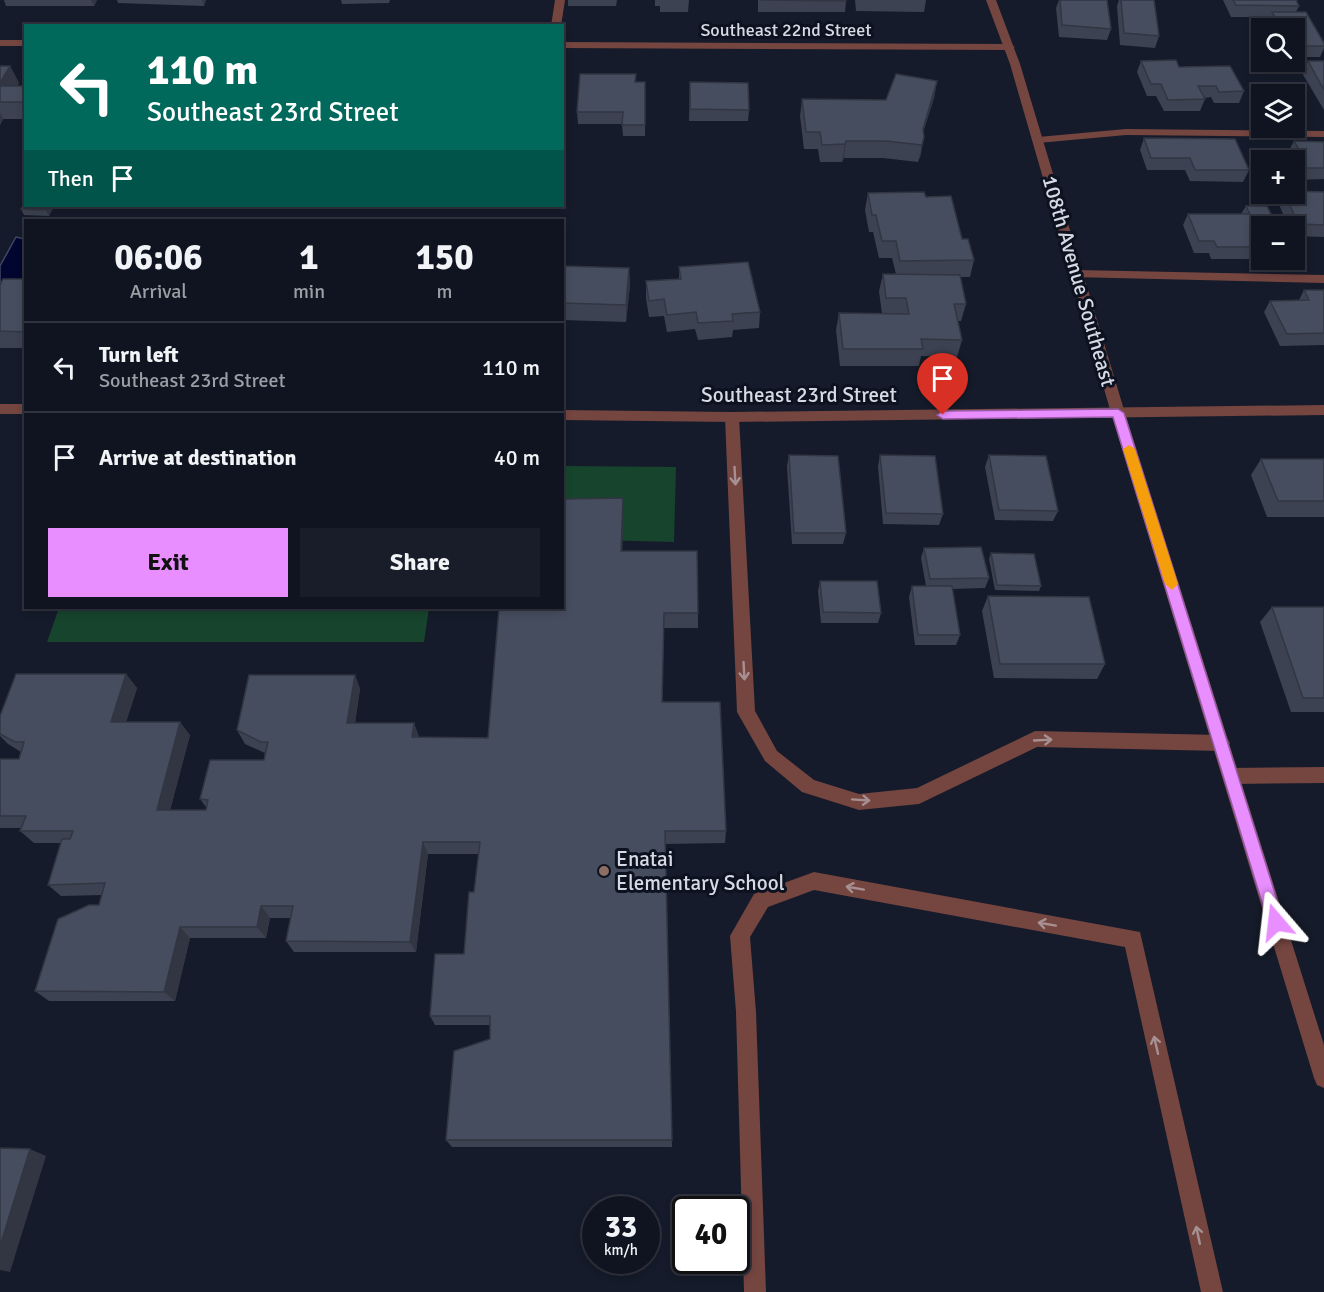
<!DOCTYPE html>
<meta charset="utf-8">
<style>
body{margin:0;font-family:Signika,sans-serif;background:#191d29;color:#f1f3f6;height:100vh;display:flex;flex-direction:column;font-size:22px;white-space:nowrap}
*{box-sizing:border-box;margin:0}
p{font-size:20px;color:#9c9ea5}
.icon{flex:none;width:33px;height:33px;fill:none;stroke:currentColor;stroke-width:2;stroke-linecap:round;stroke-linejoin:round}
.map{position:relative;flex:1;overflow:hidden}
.details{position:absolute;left:24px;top:219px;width:540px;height:390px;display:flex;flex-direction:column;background:#101420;border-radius:0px;box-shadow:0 3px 9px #0003,0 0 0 2px #30333e}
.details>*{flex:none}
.top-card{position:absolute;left:24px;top:24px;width:540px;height:183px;border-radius:0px;box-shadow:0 3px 9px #0003,0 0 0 2px #30333e;background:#00695c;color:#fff;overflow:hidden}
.fabs{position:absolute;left:1251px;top:18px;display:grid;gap:12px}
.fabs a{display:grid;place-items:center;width:54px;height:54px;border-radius:0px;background:#101420;box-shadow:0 3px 9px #0003,0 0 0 2px #30333e;font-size:30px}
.speed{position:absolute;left:582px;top:1196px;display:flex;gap:12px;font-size:30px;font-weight:700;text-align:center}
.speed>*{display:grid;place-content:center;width:78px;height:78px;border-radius:50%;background:#101420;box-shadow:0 3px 9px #0003,0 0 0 2px #30333e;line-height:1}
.speed small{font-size:15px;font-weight:400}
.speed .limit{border:3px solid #111;border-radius:9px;background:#fff;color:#111}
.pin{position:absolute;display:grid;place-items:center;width:51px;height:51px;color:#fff;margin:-62px -26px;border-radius:50% 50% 50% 0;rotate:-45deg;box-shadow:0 0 6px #0007}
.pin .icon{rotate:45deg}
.me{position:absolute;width:66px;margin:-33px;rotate:343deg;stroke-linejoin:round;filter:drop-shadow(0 0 4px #0008)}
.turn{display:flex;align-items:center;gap:21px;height:126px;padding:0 24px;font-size:27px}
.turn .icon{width:78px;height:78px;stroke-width:2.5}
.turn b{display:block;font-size:42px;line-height:51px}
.then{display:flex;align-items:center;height:57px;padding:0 24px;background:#0003;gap:12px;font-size:22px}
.eta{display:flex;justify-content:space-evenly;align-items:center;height:102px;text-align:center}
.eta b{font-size:36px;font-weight:800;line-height:42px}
.cta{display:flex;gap:12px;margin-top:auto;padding:12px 24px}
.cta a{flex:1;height:69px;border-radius:0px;background:#e88eff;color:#111;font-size:24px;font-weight:800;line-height:69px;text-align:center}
.cta a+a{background:#191d29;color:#f1f3f6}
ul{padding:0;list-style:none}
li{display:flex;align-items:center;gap:18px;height:90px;padding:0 24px;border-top:2px solid #30333e}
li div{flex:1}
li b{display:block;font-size:22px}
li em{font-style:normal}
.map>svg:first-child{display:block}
.green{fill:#17442c}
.water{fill:#00062f;stroke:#404666;stroke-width:1.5}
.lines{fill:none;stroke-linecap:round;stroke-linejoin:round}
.service{fill:#754540;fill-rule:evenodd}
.minor{fill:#754540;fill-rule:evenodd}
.tertiary{fill:#754540;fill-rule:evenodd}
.wall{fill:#3c4251}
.shaded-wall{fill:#313642}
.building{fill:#464d5e;stroke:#313642;stroke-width:1.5}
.oneway{stroke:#a69092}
.route{fill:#e88eff;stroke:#975ca6;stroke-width:1.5}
.slow{fill:#f59e0b}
.education-dot{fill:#8d6e63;stroke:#0d1220;stroke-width:2}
.labels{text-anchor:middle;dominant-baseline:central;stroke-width:6;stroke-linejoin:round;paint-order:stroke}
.far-street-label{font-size:18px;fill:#d6dae5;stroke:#0d1220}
.street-label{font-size:21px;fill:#d6dae5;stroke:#0d1220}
.poi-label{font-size:21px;fill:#d6dae5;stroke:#0d1220;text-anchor:start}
</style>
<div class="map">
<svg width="1324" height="1292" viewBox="0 0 1324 1292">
<rect width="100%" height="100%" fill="#151b2a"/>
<g class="green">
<polygon points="563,466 676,467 674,542 563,539"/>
<polygon points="59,608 429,608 424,642 47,642"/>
</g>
<polygon class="water" points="16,237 25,239 25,283 0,282 0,266"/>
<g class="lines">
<g class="service">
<polygon points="555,0 565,0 561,26 551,26"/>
<polygon points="1126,129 1324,131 1324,137 1126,135 1038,143 1032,140 1038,137"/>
<polygon points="1077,270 1324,275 1324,283 1072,277 1072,271"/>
<polygon points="732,412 739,417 755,711 777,751 814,780 859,794 917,788 1035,731 1221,735 1227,738 1230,743 1227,748 1221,751 1037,747 919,804 859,810 802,792 765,761 737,712 725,417"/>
<polygon points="1324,767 1324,783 1232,784 1226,782 1223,776 1226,770 1232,768"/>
<polygon points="814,872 1140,932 1223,1292 1201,1292 1125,947 814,890 768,907 750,937 756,1012 766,1292 744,1292 736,1012 730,936 754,894"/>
</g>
<g class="minor">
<rect x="0" y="40" width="26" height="6"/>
<polygon points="562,42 1010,44 1015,47 1010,50 562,48"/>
<rect x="0" y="404" width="26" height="10"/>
<polygon points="1324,405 1324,415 732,422 562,420 562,410 732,412"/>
</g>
<polygon class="tertiary" points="986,0 996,0 1020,64 1125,413 1324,1045 1324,1088 1317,1085 1314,1078 1111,413 1010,64"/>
</g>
<g class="wall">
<polygon points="4,0 97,0 94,6 6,6"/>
<polygon points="117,0 206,0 204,6 118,3"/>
<polygon points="341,0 390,0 389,3 342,4"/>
<polygon points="568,0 617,0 616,6 568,6"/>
<polygon points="655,0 689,0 688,12 660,12 660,6 655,6"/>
<polygon points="758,0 846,0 846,1 845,12 758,12"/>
<polygon points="855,0 926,0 924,12 856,11"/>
<polygon points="1059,0 1107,0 1111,29 1107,40 1059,37 1056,8"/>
<polygon points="1119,0 1154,0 1159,36 1155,48 1120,45 1117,6"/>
<polygon points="1223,0 1297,0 1299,6 1296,12 1324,43 1324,48 1320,57 1294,57 1294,28 1270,28 1267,23 1270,17 1231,17"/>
<polygon points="1141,61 1244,91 1239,103 1214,103 1211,97 1204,98 1205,99 1200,111 1164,111 1156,96 1147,96 1137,72"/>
<polygon points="1308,61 1324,61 1324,110 1302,73"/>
<polygon points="0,66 10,66 19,83 16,86 26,86 26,119 3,119 0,125"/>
<polygon points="937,81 934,98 923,132 921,154 918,162 883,158 844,158 842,162 820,162 818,149 804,149 800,116 802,99 886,100"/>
<polygon points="636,82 645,82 645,136 623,136 622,124 578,124 577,112"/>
<polygon points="690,82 749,110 748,121 689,121"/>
<polygon points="1144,138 1249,170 1243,182 1190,181 1185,170 1147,170 1140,150"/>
<polygon points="1294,141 1324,142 1324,179 1294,180 1294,160 1288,152"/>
<polygon points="1287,153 1291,160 1283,160"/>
<polygon points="1324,192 1324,237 1294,236 1294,226 1288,226 1278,202 1283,194"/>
<polygon points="868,193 926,197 962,239 974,260 970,277 960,277 966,304 961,321 958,321 962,340 957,357 921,356 919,366 840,366 836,330 839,313 882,314 879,291 883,274 896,274 892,258 879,258 873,232 869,232 865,210"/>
<polygon points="26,206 54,206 49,216 24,215 21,209"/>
<polygon points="1246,206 1262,226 1262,259 1211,259 1209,253 1194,253 1183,225 1188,214 1241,214"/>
<polygon points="562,266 629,268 630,285 626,322 562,320"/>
<polygon points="679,267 760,312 759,328 733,330 732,337 698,340 695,329 667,332 664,316 649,317 646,298 646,281 679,279"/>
<polygon points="26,279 26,348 0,348 0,285"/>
<polygon points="1304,290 1324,290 1324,345 1280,346 1264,312 1270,301 1299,300"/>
<polygon points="789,455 846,533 843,544 792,544 787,466"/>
<polygon points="880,455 943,514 939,525 883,524 878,466"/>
<polygon points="989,455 1058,511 1053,521 995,520 985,467"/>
<polygon points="1261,459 1324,459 1324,517 1267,517 1251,475"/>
<polygon points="623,514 622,551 698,613 698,628 664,628 662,702 726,831 725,843 665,844 672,1147 452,1147 446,1140 490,1039 490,1025 435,1025 430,1016 464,954 474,892 479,854 428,854 416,952 294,952 286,941 291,918 270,918 266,938 190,938 175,1001 49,1001 35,991 99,905 102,895 61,896 48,885 61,843 34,843 20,831 21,828 0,828 0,759 19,759 21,752 8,744 0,736 0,716 126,674 137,688 126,722 190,735 170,810 206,810 206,807 200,799 264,760 265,753 245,744 237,730 355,675 360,689 355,723 414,723 419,737 488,738"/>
<polygon points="924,548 989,578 985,588 952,589 960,635 956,645 915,645 909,597 912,586 926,586 921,558"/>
<polygon points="991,553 1041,586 1039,591 995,590 989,559"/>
<polygon points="820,581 881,613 878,623 821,623 818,591"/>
<polygon points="988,596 1105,664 1097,679 994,678 982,611"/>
<polygon points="1272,607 1324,607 1324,712 1291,712 1260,622"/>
</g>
<g class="shaded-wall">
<polygon points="91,0 97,0 94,6"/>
<polygon points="202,0 206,0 204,6"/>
<polygon points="10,66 19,83 6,103 0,90 0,83"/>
<polygon points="937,81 934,98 919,146 923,129"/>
<polygon points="0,113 3,119 0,125"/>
<polygon points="924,137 921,154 918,162 922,145"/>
<polygon points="846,141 844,158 842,162 845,144"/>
<polygon points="48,206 54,206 49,216 46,210"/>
<polygon points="629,268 630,285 626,322 626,305"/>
<polygon points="623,498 623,514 622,567 621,551"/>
<polygon points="126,674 137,688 122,735 111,722"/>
<polygon points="355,675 360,689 353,737 347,723"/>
<polygon points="180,722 190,735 167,822 157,810"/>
<polygon points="414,723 419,737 412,737"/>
<polygon points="423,842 428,854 416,952 410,942"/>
<polygon points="261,906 270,918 266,938 257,927"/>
<polygon points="180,927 190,938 175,1001 164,992"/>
<polygon points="30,1149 46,1156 10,1272 0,1270 0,1246"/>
</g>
<g class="building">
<polygon points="759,0 846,0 846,1"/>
<polygon points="1060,0 1107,0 1111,29 1062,25"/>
<polygon points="1121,0 1154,0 1159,36 1124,33"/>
<polygon points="1233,0 1296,0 1299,6 1236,5"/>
<polygon points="1272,12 1306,12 1324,43 1324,46 1294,46 1294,28 1281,28"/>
<polygon points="1176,60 1179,67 1230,66 1244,91 1219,92 1216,86 1198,86 1205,99 1168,100 1161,84 1151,84 1141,61"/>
<polygon points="1308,61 1324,61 1324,90"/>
<polygon points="0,66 10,66 0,83"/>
<polygon points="580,74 636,74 635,82 645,82 645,125 622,125 623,112 577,112"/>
<polygon points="896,74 937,81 923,129 924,137 922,145 886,141 846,141 845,144 822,145 820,132 806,132 802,99 886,100"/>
<polygon points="690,82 748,83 749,110 690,109"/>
<polygon points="0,86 26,86 26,100 24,102 0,102"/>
<polygon points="1144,138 1235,139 1249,170 1195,170 1190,158 1151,158"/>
<polygon points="1294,141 1324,142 1324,168 1295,168 1294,160 1291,160 1287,153 1301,153"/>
<polygon points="1294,191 1324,192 1324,225 1298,224 1285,194 1294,194"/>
<polygon points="924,192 926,197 951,196 962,239 968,239 974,260 900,261 896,241 882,241 876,215 872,215 868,193"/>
<polygon points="26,202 26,206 48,206 46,210 21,209"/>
<polygon points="1246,206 1267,206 1277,226 1262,226 1262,247 1217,247 1214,241 1199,241 1188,214 1250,214"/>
<polygon points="748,262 760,312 732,314 733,321 698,323 696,312 667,315 664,299 649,301 646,281 681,279 679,267"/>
<polygon points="562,266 629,268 626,305 562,303"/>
<polygon points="883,274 960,275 966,304 954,304 962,340 921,339 923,349 843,349 839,313 909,314 906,298 886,298"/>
<polygon points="3,279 26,279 26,332 0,331 0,285"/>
<polygon points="1304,290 1324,290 1324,333 1287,334 1270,301 1309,300"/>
<polygon points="789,455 838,456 846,533 794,533"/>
<polygon points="880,455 935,456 943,514 886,513"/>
<polygon points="989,455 1046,456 1058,511 999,510"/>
<polygon points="1261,459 1324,459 1324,501 1278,501"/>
<polygon points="623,498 621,551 697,551 698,613 664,613 662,702 720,702 726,831 665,831 672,1140 446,1140 454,1051 490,1039 490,1016 430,1016 435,954 464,954 469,892 474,892 480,842 423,842 410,942 286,941 293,906 261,906 257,927 180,927 164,992 35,991 58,919 89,905 99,905 105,883 48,885 62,839 70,839 73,831 20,831 26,816 0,816 0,759 19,759 24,742 15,742 0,734 0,716 16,674 126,674 111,722 180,722 157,810 206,810 208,800 200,799 210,760 264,760 268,742 261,742 237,730 249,675 355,675 347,723 414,723 412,737 488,738 499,608 562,608 562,499"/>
<polygon points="981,547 989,578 930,579 924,548"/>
<polygon points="991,553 1034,554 1041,586 997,585"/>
<polygon points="820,581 877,581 881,613 823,612"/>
<polygon points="912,586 952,586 960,635 918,635"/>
<polygon points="988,596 1089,597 1105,664 1000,664"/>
<polygon points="1272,607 1324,607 1324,698 1303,698"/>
<polygon points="0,1148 30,1149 0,1246"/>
</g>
<defs><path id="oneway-shaft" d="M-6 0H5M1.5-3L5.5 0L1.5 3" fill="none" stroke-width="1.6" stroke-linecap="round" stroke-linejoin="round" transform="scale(1.5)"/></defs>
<g class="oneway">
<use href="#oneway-shaft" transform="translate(735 476) rotate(87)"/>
<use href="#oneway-shaft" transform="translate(744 671) rotate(87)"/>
<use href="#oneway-shaft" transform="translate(1043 740) rotate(-3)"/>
<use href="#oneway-shaft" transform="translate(861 800) rotate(4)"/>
<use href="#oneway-shaft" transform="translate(855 888) rotate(-170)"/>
<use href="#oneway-shaft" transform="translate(1047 924) rotate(-170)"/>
<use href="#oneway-shaft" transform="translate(1156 1045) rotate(-103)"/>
<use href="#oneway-shaft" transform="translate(1198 1235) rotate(-102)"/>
</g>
<polygon class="route" points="1118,409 1124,413 1284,922 1282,927 1276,929 1270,927 1268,922 1113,417 943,419 937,415 943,411"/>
<polygon class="slow" points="1129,445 1135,449 1178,584 1172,590 1165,584 1123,449"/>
<circle class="education-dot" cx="604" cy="871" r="6"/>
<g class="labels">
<g class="far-street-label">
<text x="786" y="30">Southeast 22nd Street</text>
</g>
<g class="street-label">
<text transform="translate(1079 281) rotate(74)">108th Avenue Southeast</text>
<text x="799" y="395">Southeast 23rd Street</text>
</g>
<g class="poi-label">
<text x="616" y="859">Enatai<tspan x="616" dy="24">Elementary School</tspan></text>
</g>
</g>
</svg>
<div class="fabs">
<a><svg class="icon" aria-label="search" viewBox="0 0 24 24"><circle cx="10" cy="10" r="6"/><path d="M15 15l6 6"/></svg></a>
<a><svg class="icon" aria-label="layers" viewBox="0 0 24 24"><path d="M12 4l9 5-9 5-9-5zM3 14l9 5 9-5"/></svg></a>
<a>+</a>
<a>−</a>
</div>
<div class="speed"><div>33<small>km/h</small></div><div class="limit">40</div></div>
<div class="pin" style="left:943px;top:415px;background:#d93025"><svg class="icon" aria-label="arrive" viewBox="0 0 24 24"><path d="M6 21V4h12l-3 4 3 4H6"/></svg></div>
<svg class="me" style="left:1276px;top:922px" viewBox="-20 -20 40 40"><path d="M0-17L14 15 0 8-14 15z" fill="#e88eff" stroke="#fff" stroke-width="4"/></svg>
<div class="top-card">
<div class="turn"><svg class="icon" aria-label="left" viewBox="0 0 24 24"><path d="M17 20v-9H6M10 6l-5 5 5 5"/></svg><div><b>110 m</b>Southeast 23rd Street</div></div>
<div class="then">Then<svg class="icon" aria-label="arrive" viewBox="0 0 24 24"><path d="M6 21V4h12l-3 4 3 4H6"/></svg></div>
</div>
<section class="details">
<div class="eta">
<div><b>06:06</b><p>Arrival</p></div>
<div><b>1</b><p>min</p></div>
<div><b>150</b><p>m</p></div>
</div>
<ul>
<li><svg class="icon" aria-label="left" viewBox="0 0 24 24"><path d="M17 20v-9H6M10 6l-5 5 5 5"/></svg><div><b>Turn left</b><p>Southeast 23rd Street</p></div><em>110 m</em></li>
<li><svg class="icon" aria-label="arrive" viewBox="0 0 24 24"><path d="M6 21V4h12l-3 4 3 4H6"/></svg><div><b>Arrive at destination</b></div><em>40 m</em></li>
</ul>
<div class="cta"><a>Exit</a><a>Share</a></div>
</section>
</div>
